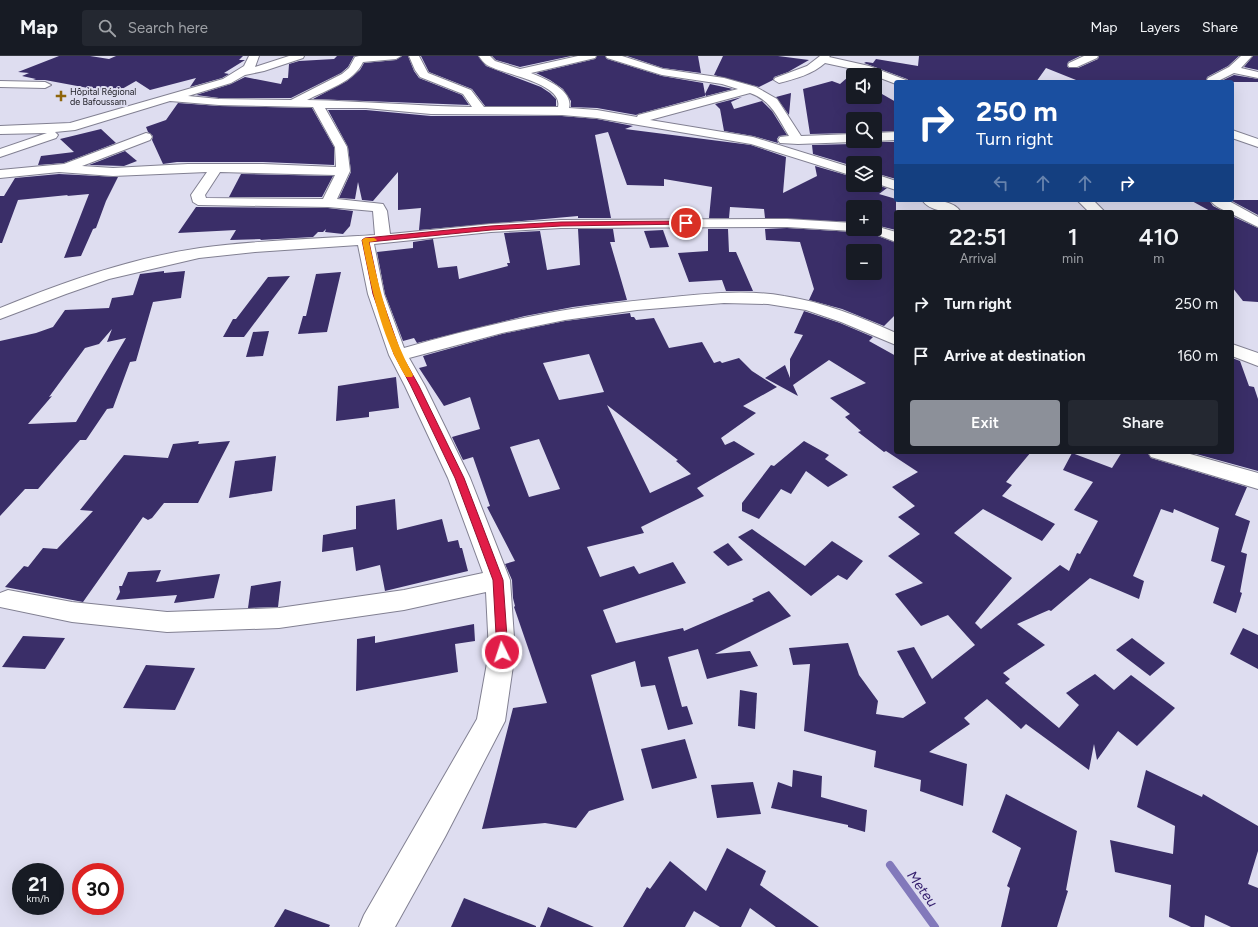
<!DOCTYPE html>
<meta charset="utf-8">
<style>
body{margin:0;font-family:Figtree,sans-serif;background:#242831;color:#f1f3f6;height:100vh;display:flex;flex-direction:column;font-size:15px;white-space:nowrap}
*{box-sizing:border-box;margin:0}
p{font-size:13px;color:#9ea1a6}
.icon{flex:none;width:22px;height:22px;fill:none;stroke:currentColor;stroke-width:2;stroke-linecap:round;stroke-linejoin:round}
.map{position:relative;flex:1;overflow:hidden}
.side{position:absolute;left:894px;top:154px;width:340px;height:244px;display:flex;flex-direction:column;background:#171b24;border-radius:4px;box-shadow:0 4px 16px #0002}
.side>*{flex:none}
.banner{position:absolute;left:894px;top:24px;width:340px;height:122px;border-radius:4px;box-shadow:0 4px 16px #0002;background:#1a4fa0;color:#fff;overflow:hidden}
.tools{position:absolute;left:846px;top:12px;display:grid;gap:8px}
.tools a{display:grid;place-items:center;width:36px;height:36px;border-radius:4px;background:#171b24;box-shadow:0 4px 16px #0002;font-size:20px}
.speed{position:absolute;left:12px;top:807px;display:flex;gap:8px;font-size:20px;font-weight:700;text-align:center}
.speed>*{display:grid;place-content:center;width:52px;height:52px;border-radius:50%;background:#171b24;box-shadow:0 4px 16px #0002;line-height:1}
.speed small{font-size:10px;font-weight:400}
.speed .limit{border:6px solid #d22;background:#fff;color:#111}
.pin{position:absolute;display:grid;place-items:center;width:34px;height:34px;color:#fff;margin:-17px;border:2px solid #fff;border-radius:50%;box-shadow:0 1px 4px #0007}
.me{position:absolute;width:44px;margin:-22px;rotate:356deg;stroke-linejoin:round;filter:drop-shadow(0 0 3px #0008)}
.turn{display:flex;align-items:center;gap:14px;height:84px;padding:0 16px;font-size:18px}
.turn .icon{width:52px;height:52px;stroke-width:2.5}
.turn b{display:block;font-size:28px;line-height:34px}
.lanes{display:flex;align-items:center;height:38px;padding:0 16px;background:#0003;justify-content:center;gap:20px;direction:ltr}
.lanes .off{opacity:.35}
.eta{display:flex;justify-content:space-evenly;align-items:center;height:68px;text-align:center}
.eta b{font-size:24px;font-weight:600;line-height:28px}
.primary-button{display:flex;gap:8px;margin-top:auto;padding:8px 16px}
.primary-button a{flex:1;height:46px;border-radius:4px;background:#8c9099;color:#fff;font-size:16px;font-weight:600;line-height:46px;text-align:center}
.primary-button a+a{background:#242831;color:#f1f3f6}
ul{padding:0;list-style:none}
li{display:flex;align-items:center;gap:12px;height:52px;padding:0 16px}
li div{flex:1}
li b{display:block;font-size:15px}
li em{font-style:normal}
header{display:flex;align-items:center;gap:24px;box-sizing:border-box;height:56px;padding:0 20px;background:#171b24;border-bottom:1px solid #363941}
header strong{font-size:19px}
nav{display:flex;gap:22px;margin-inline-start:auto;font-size:14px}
.search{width:280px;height:36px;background:#242831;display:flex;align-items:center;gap:10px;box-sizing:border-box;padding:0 14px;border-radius:4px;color:#9ea1a6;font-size:15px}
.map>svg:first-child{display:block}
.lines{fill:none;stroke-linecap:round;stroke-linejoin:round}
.stream{stroke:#8279bb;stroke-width:8}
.building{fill:#3a2e68;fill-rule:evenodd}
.minor-casing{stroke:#828092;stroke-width:2}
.minor{fill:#fff;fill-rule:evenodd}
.route{fill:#e11d48;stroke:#92132f}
.slow{fill:#f59e0b}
.poi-dot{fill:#8f650b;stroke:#deddf0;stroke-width:1.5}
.labels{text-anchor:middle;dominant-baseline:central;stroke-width:4;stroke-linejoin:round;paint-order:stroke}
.far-poi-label{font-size:9px;fill:#1b1a21;stroke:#deddf0;text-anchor:start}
.near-water-label{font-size:14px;font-style:italic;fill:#331d6c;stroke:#deddf0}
</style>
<header>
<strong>Map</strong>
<div class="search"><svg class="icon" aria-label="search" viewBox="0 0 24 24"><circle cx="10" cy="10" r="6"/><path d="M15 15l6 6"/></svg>Search here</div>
<nav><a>Map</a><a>Layers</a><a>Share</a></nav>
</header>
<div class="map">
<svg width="1258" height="871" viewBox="0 0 1258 871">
<rect width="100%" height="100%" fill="#deddf0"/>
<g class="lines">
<polyline class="stream" points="890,809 935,871"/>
</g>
<g class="building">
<polygon points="59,0 90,0 109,3 116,0 243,0 239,4 245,4 224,17 229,18 222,22 190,31 196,22 150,34 136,25 115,37 45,24 33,24 36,23 22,20 29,17 18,16"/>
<polygon points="337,0 354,0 348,11 341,17 291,42 219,42 196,39 231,28 245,21 281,28 283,22 288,22 289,8 299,5 334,3"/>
<polygon points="402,0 408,0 414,15 419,22 462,39 469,49 313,43 347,25 360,14 364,7 396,4"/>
<polygon points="421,0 478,0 486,10 541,31 550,37 556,43 556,50 485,50 472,33 429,16"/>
<polygon points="492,0 571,0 520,11 496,4"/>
<polygon points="597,0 605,0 607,3 662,20 703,27 705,38 710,28 733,33 706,40 705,38 705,40 638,58 636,59 597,52 571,51 571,45 563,33 550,24 536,17 595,3"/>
<polygon points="627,0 698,0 701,17 663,12"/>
<polygon points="723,0 778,0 809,4 788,16 774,21 773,24 759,31 714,19"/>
<polygon points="919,0 1080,0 1068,6 1067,10 1069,12 1078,12 1098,3 1099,0 1239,0 1228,10 1207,21 1206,26 1081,26 1046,12 1036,26 910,26 907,23 864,7 866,6 873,7 876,3 918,10"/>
<polygon points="1253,0 1258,0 1258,14 1244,11"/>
<polygon points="855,15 868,19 853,19 853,41 875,41 875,34 896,46 896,75 875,76 875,63 853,63 853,77 810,78 803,33 832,25 840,28"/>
<polygon points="1234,19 1258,23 1258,26 1219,26"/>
<polygon points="791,37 789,59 776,41"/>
<polygon points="742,41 731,46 734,53 762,45 772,55 787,79 779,80 777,83 778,87 753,80 724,75 720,53 715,48"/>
<polygon points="178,47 219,50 312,52 334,91 334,109 263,106 177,106 163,108 152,84 153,80 148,76 146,71 166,64"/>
<polygon points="328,54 366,54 431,60 562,60 597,63 633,70 625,73 751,89 786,101 783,137 817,120 815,110 853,121 853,129 875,129 887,132 879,138 896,143 896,174 875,169 875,151 853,151 853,166 765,162 764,153 730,151 729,162 709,162 712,131 664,123 664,130 627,129 608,76 595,79 611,162 578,162 578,160 419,174 421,152 398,154 398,116 373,145 362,144 358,126 355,143 339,142 351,116 348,91"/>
<polygon points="101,73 116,87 64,107 38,109 41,100 74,96 60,83"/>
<polygon points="857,85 874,85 875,86 896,86 896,123 875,117 875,107 853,107 853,110 813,98 812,89 853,88"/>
<polygon points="125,95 137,105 124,110 89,109"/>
<polygon points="59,118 118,121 106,145 96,172 93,173 81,200 64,202 89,138 67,140 68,139 18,144 2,187 0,187 0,140 4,140 15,122"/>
<polygon points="241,118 333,120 322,141 229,141"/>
<polygon points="1190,144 1209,144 1213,150 1225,156 1212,156"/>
<polygon points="1230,144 1258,144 1258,159"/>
<polygon points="196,151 328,152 353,155 350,170 343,178 325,176 326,173 323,176 318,176 313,181 260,184 261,183 230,184 236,174 178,177"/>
<polygon points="1232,160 1258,172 1258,246 1243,245 1232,231"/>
<path d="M787 172 853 176 859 175 862 177 878 180 896 187V258L884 270 842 253 809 244 814 233 800 186 766 184 765 173ZM853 195H875V217H853Z"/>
<polygon points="578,173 613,173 615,186 610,186 627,244 573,251 525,260 417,287 414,282 403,285 385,238 377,196 413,192 413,186 433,183 438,212 457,210 459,223 508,210 507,207 510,207 504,177 540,175 547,214 580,209"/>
<polygon points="708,173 728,173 729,196 736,196 753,235 726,235 722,224 689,226 678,197 708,195"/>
<polygon points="663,174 669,191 650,192 644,175"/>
<path d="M164 215V217L185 215 181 242 153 246 136 305 130 306 113 352 107 353 86 384H80L38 433H25L0 460V285L36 277 53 271 65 254 109 252 112 242 133 239 140 218ZM112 273 107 286 126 282 76 366 28 368 52 340 49 341 85 292 99 288Z"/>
<polygon points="341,216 327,276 298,278 303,260 306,260 316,218"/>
<polygon points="290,220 244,281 223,281 233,263 236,263 268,221"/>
<polygon points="804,255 840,267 873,281 869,285 896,300 896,396 1031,396 1006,426 1012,429 1002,440 1055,468 1042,485 983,453 954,477 1012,522 975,567 981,573 1060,509 1069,515 1077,497 1080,498 1098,465 1074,454 1093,426 1063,414 1072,397 1112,412 1122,396 1147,396 1151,402 1247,431 1235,459 1250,465 1241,496 1247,498 1240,536 1242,537 1236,557 1213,547 1225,510 1211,505 1219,472 1174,453 1173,457 1161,453 1133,520 1144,525 1139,543 1090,522 1051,555 1049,554 1017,568 1045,589 1003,617 1010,623 1005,627 1059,672 1079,649 1066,637 1095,618 1114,634 1131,619 1175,652 1137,690 1118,675 1097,704 1094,688 1089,714 1026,668 1021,673 987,643 964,662 970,668 929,696 967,708 963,750 920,735 921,724 874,711 876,695 804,675 810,608 793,609 789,592 848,587 859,619 878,645 876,658 903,662 926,647 897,595 914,591 932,623 975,589 948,559 921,570 895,538 923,527 888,500 920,478 898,461 915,450 892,431 918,416 886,395 884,396 858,376 861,375 845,361 850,358 830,342 866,327 829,304 793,329 798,340 765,322 785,309 790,322 790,303 803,279 794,277"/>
<path d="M630 257 631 261H634L636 264 654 262 669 292 702 286 714 307 720 305 722 307 739 302 752 315 777 331 743 350 756 357 721 382 725 389 734 385 755 398 697 432 704 440 641 471 644 477 587 491 600 521 634 510 639 518 673 506 686 527 603 554 616 587 683 572 684 575 754 545 752 543 769 535 791 560 715 598 750 595 758 610 707 623 698 593 668 601 682 651 687 650 693 668 668 674 655 629 641 631 635 605 591 619 624 744 589 755 576 772 545 767 482 773 513 652 547 647 514 551 515 550 513 542 512 524 505 508 515 505 487 451 490 450 473 401 463 404 452 381 480 373 470 341 444 350 419 312 427 310 423 300 502 278 565 265ZM589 298 604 336 559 344 543 307ZM607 349 678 404 676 405 691 418 650 437ZM539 383 560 433 529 441 510 391Z"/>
<polygon points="269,275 263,300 246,301 253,276"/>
<polygon points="1232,302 1240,305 1249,330 1254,331 1258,343 1258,415 1189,396 1232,396"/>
<polygon points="396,321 399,352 369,356 369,361 336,365 338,330"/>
<polygon points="199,385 198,388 230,385 198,447 164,447 152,462 148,464 143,461 83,546 5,531 24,510 28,511 43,492 57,493 93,455 80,454 124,399 168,402 173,388"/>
<polygon points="804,385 829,399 825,403 848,419 828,431 806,415 791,438 781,433 759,463 742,455 742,447 771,409 774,410"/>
<polygon points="276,400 272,435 229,442 235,405"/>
<polygon points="395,443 397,474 442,463 448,486 458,484 460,492 462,492 468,515 385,535 380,509 356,515 353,491 322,496 323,479 356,473 356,450"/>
<polygon points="752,473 805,510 832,485 863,505 847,524 838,519 811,540 738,481"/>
<polygon points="728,487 743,504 728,510 713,496"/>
<polygon points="161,514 156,526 220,518 214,542 174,547 177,539 116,544 120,536 119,530 122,530 128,516"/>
<polygon points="281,525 278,551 248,552 251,530"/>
<polygon points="474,568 475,585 455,588 458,616 356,635 357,583 375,580 375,587"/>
<polygon points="1243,572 1258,579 1258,613 1230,598"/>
<polygon points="23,580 65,582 45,613 2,611"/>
<polygon points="1132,582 1165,607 1150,620 1116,594"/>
<polygon points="146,609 195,612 175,654 123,652"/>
<polygon points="740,634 757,637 755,673 738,670"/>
<polygon points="685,683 697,722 652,733 641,693"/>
<polygon points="793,714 822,720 821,741 867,754 865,776 848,771 848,769 771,752 778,726 792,731"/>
<polygon points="1146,714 1202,741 1203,738 1258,770 1258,795 1248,828 1258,832 1258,871 1231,871 1205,859 1204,871 1191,871 1169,861 1171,829 1115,816 1110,784 1173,798 1175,770 1137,751"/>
<polygon points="753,726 761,758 717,762 711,729"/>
<polygon points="1006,738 1077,775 1066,834 1068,835 1057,871 1001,871 1010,832 1007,830 1021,792 992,776"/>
<polygon points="727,792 766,815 760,829 819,871 776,871 750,852 741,871 720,871 694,855 685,871 623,871 647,831 650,833 670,805 706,835"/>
<polygon points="464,842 536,870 536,871 451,871"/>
<polygon points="548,851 594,871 540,871"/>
<polygon points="285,853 330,869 329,871 274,871"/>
</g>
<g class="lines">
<g class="minor-casing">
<g id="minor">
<path d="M249 0H259L255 11 289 0H304L303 2 264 15 245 19 231 27 188 40 219 43 291 44 342 18 349 12 355 1 359 0H401L396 3 363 6C354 26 326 34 307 44 362 45 417 50 472 51L463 38 420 21 415 14 409 0H419L428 17 471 34 484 51H558C564 27 501 18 487 9 484 7 481 3 479 0H490L495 5 520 13 578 0H596L595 2 531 17C543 22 574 34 569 52L597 54 637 61 638 59 738 33 722 28 662 19 607 2 606 0H622L663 13 724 22 756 31 777 43 801 80 853 78V85H856L853 86 798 88 780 87 778 84 780 81 789 80C778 62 771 44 750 37L650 64 753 81 853 112V120L751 88 597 62 562 59 431 58 366 52H325L347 91 350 115 337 143 383 148 387 155 390 178 491 168 561 164 787 163 853 167V173H859L853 175 787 171 561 172 491 176 374 188 384 238 404 292C450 279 496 267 543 258 583 250 623 246 663 242 703 238 744 233 784 240 824 246 860 261 896 277V289L841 266 806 254 768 248 724 247 637 254 565 264 502 277 409 302 425 330 470 422 510 524 515 596 505 665 445 781 395 871H359L364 859 477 663 489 596 486 536 404 554 279 572 167 576 72 566 0 551V537L8 534 72 546 167 556 279 552 404 534 483 517 448 422 405 330 389 299 368 238 358 189 255 196 199 202 109 223 66 238 0 263V252C64 226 131 202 200 192 258 184 317 183 375 179L373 155 328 151 198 149 193 146 191 139 207 116 113 120 59 116 0 122V114L64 108 146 77 150 78 152 81 150 84 82 110 113 112 188 108H263L336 111 335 91 313 51 219 49 170 45 75 74 55 76 58 79 56 82 0 101V93L47 77 0 78V70L70 67 223 23 244 10ZM220 116 335 119 323 143 206 142 205 139Z"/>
<path d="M820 0H830L829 1 869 10 906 24 908 26H896V28L862 15 825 7C813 18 795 23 779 27L774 24 775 22 807 10Z"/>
<polygon points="1084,0 1098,0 1097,2 1077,11 1069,11 1068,9 1069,7"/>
<polygon points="1241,0 1252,0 1241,12 1258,16 1258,22 1234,17 1216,26 1208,26 1207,24 1208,22 1229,11"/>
<polygon points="0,25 45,26 51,29 45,32 0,31"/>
<polygon points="1232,74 1258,83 1258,91 1232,82"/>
<polygon points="896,76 896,84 875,85 875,77"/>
<polygon points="875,118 896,125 896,134 875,127"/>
<path d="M922 144C935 144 953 144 961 156 948 156 930 156 922 144Z"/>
<polygon points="1077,144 1093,144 1105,156 1089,156"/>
<path d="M1210 144H1227L1258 161V171L1232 158V156C1225 156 1214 150 1210 144Z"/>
<polygon points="875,170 896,176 896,186 878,179 862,176 860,173 875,173"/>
<polygon points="1232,288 1258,297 1258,310 1232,300"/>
<polygon points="1148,396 1183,396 1258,417 1258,433 1151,401"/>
</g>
</g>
<use href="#minor" class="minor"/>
</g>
<polygon class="route" points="686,165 689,167 688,168 561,170 491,174 369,186 380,238 401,298 419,330 464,422 503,524 508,596 506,599 502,601 499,599 497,596 493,524 455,422 411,330 394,298 373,238 362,184 365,182 491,170 561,166"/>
<path class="slow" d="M374 182 377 184 376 185 369 186C379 233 390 277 413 319L412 321H406C381 281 371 231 362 184L365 182Z"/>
<path class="poi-dot" d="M59 34h4v4h4v4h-4v4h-4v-4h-4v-4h4z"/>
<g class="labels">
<g class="far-poi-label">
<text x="70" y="35">Hôpital Régional<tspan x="70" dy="10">de Bafoussam</tspan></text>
</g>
<g class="near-water-label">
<text transform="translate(922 833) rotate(54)">Meteu</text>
</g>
</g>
</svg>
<div class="tools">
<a><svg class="icon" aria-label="sound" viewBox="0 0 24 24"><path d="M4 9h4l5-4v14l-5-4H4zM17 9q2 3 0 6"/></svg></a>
<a><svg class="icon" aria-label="search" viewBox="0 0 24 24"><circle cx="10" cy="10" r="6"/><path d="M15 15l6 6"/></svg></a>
<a><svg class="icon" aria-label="layers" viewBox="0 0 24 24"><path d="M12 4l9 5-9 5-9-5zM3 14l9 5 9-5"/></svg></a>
<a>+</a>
<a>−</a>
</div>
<div class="speed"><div>21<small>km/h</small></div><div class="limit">30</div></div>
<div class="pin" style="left:686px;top:167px;background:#d93025"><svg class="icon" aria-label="arrive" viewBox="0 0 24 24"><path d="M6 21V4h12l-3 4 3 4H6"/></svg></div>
<svg class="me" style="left:502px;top:596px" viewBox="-20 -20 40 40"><circle r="17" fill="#e11d48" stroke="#fff" stroke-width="3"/><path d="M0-11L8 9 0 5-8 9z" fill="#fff"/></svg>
<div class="banner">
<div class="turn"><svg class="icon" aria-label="right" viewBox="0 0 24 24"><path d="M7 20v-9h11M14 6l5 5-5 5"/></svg><div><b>250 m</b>Turn right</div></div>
<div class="lanes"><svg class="icon off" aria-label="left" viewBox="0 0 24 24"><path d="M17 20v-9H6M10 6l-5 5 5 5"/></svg><svg class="icon off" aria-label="ahead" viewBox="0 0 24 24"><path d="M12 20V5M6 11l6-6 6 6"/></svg><svg class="icon off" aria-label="ahead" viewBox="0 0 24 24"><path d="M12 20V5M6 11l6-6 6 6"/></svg><svg class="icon" aria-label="right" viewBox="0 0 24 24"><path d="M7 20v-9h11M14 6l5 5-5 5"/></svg></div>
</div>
<section class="side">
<div class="eta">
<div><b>22:51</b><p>Arrival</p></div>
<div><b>1</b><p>min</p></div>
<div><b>410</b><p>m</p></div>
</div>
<ul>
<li><svg class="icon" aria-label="right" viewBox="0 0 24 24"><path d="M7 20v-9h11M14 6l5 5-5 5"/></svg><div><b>Turn right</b></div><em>250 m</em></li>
<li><svg class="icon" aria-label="arrive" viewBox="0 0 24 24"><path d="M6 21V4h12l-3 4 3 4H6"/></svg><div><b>Arrive at destination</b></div><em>160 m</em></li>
</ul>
<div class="primary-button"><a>Exit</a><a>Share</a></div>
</section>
</div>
